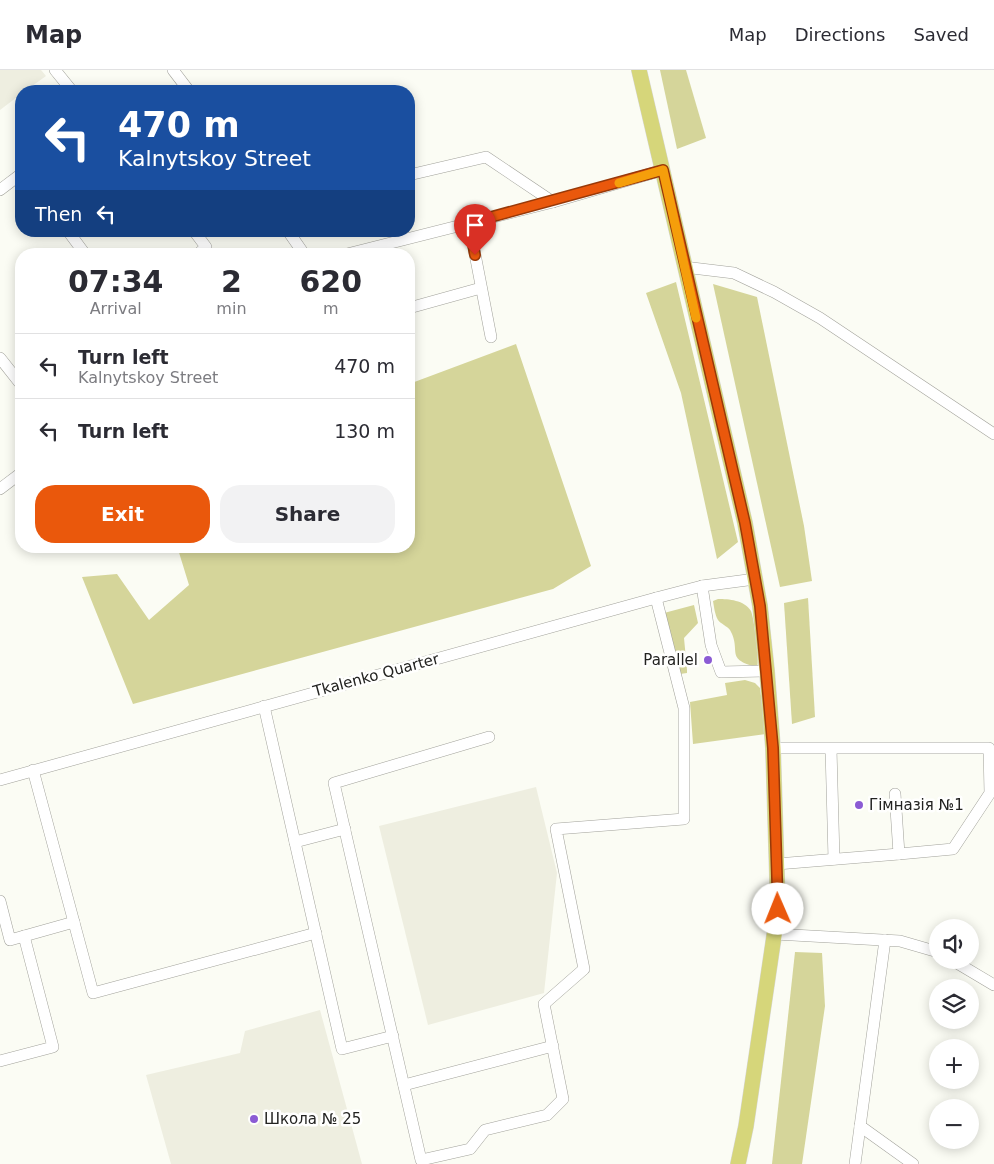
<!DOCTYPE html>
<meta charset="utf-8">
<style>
body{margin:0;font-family:"DejaVu Sans",sans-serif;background:#f2f2f3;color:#2b2b33;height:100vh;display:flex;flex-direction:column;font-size:19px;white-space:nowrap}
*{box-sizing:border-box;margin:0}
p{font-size:16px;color:#7c7c81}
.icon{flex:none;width:28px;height:28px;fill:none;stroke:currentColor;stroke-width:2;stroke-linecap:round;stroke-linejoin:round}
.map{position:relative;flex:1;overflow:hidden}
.panel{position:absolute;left:15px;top:178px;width:400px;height:305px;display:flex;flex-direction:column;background:#fff;border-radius:20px;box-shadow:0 2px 12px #0003}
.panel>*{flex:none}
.guide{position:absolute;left:15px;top:15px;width:400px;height:152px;border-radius:20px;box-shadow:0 2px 12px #0003;background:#1a4fa0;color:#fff;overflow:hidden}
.buttons{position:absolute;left:929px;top:849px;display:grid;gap:10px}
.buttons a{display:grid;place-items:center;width:50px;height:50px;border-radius:50%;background:#fff;box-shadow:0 2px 12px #0003;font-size:25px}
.pin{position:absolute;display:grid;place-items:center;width:42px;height:42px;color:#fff;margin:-51px -21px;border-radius:50% 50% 50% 0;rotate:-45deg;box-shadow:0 0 5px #0007}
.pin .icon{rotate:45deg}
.me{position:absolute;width:55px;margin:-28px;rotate:359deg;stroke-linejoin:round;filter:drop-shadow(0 0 4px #0008)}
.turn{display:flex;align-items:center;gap:18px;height:105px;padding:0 20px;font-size:22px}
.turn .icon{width:65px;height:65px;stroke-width:2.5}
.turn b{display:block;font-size:35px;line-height:42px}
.then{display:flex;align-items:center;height:48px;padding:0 20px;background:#0003;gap:10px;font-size:19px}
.eta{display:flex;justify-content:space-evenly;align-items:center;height:85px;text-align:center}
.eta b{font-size:30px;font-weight:600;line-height:35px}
.button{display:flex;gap:10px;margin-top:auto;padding:10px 20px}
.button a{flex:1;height:58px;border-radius:20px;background:#ea580c;color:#fff;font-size:20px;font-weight:600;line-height:58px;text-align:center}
.button a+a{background:#f2f2f3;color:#2b2b33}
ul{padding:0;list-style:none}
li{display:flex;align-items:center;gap:15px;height:65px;padding:0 20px;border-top:1px solid #e1e1e2}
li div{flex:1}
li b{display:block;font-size:19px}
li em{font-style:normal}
header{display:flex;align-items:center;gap:30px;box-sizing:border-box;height:70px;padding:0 25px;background:#fff;border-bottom:1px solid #e1e1e2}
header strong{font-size:24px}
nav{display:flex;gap:28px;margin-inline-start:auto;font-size:18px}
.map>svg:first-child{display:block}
.built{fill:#eeeee0}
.green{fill:#d5d59a}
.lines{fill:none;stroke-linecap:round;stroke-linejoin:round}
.minor-casing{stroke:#a2a29b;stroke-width:12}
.highway-casing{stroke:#d7d7d7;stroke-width:16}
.minor{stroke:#fff;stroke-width:11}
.highway{stroke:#d6d67a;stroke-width:15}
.route-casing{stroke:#983908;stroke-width:12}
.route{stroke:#ea580c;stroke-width:9}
.slow{stroke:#f59e0b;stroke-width:9}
.poi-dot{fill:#8b5bd4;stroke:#fffffe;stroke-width:2}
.labels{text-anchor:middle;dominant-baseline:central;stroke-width:5;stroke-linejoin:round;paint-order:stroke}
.poi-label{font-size:15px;fill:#232321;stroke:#fffffe;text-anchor:start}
.street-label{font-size:15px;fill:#232321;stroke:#fffffe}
</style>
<header>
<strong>Map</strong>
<nav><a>Map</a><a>Directions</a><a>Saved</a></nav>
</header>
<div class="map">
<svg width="994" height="1094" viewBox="0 0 994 1094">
<rect width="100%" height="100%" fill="#fbfcf4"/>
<g class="built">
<polygon points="0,0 41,0 46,6 25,21 21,21 21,24 0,40"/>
<polygon points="536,717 557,803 544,923 428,955 379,756"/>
<polygon points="320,940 362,1094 171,1094 146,1005 240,983 245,961"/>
</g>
<g class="green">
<polygon points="660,0 686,0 706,68 677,79"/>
<polygon points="676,212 738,472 717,489 681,323 646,223"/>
<polygon points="713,214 757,227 804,456 812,511 780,517"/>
<polygon points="516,274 591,496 553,519 133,634 82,507 117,504 149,550 189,515 177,476 409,476 409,314"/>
<polygon points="808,528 815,647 792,654 784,533"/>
<path d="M718 529C729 529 744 530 751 541 754 548 760 592 757 597 724 589 742 581 730 560 727 556 721 554 718 550 715 545 714 537 713 531Z"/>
<polygon points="694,535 698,553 684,568 687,600 687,603 680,604 664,543"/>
<polygon points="745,610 755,613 760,618 766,664 693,674 690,632 727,625 725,613"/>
<polygon points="795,882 822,883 825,936 802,1094 772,1094"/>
</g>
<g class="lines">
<g class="minor-casing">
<g id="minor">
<polyline points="55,0 72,21"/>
<polyline points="173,0 189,21"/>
<polyline points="409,105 486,87 553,132"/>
<polyline points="0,120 21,104"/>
<polyline points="469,153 491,267"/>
<polyline points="68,161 85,184"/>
<polyline points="194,161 206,177 198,184"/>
<polyline points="288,161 304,184"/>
<polyline points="347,184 553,132 663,100"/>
<polyline points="684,197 734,203 774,222 820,248 994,364"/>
<polyline points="409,238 481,218"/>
<polyline points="0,288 19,312 21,310"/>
<polyline points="0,419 21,403"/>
<polyline points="702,516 711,575 721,602 767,601"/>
<polyline points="264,636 342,979 393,966"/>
<polyline points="489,667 334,713 421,1090 470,1079 485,1060 547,1045 563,1029 544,934 584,899 556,759 684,749 684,638 656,528"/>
<polyline points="773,678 989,678 990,723 953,779 899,784"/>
<polyline points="831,679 834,789"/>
<polyline points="33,700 93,923 316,863"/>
<polyline points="0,710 656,528 702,516 755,509"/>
<polyline points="295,772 345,759"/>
<polyline points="777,794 899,784 895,724"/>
<polyline points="0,831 10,870 74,852"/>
<polyline points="775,864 900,871 938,882"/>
<polyline points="952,890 994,915"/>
<polyline points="0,991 53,977 24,866"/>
<polyline points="404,1015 553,976"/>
<polyline points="860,1056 913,1094"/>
<polyline points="855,1094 885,870"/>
</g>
</g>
<g class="highway-casing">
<polyline id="highway" points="639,0 745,453 760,536 767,601 773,678 778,839 746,1056 738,1094"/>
</g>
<use href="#minor" class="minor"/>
<use href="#highway" class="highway"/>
</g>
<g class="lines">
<g class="route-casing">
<polyline id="route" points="475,185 469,153 663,100 745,453 760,536 773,678 778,839"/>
</g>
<use href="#route" class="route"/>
<polyline class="slow" points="619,113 663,100 696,248"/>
</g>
<g class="poi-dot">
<circle cx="708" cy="590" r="5"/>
<circle cx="859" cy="735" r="5"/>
<circle cx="254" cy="1049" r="5"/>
</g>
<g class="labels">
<g class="poi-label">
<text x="698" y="590" text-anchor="end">Parallel</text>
<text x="869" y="735">Гімназія №1</text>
<text x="264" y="1049">Школа № 25</text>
</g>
<g class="street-label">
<text transform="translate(376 605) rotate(-15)">Tkalenko Quarter</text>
</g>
</g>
</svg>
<div class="buttons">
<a><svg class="icon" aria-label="sound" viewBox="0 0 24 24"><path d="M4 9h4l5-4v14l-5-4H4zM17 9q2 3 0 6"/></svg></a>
<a><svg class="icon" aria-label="layers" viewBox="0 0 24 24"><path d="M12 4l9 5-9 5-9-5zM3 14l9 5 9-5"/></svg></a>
<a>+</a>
<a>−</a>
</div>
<div class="pin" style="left:475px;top:185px;background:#d93025"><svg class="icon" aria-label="arrive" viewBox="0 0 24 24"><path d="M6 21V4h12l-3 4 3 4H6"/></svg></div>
<svg class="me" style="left:778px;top:839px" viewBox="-20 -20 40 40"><circle r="19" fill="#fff"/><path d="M0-13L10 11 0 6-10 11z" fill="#ea580c"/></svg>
<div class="guide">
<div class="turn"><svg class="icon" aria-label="left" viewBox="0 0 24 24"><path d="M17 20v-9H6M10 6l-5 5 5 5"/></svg><div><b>470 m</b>Kalnytskoy Street</div></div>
<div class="then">Then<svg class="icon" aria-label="left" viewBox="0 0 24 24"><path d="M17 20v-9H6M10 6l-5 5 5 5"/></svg></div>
</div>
<section class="panel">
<div class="eta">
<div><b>07:34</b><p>Arrival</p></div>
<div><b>2</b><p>min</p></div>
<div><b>620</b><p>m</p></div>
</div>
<ul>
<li><svg class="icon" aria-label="left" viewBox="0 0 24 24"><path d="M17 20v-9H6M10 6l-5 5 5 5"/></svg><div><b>Turn left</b><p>Kalnytskoy Street</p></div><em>470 m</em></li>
<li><svg class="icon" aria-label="left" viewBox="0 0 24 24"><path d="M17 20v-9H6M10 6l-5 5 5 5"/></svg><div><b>Turn left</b></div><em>130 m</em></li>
</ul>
<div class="button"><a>Exit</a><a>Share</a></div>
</section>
</div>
